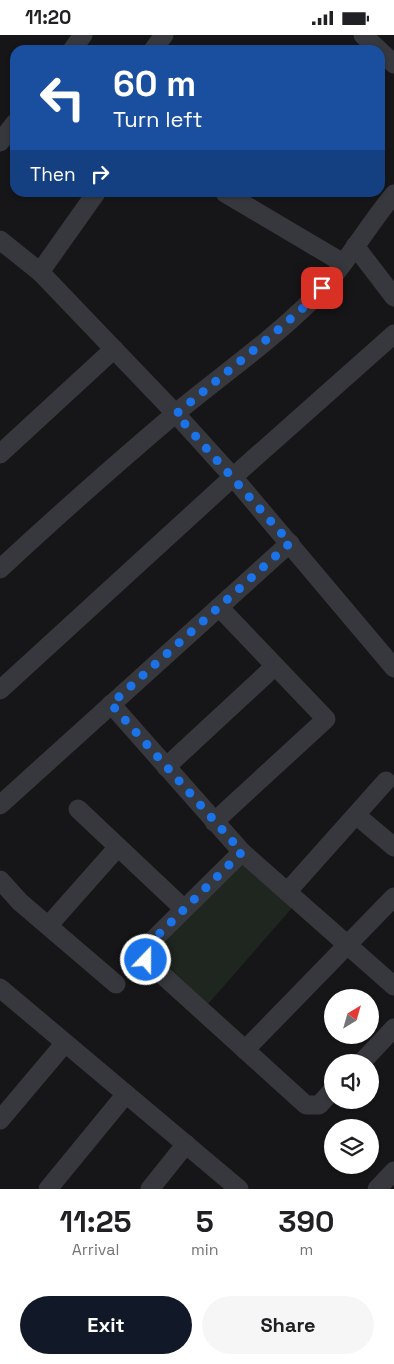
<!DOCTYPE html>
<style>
body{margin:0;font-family:"Space Grotesk",sans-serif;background:#f6f6f6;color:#202124;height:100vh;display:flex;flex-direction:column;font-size:19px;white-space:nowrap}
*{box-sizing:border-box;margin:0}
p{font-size:16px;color:#757577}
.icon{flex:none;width:28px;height:28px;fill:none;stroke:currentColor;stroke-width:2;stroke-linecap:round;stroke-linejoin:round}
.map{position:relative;height:1154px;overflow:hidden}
.panel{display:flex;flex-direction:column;background:#fff;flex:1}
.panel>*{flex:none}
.banner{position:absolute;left:10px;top:10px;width:375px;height:152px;border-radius:15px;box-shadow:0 1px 4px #0004;background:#1a4fa0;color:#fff;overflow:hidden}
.needle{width:32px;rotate:37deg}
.buttons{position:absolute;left:324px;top:954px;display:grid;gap:10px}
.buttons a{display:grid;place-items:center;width:55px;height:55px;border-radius:50%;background:#fff;box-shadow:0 1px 4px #0004;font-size:25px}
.pin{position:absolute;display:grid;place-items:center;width:42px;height:42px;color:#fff;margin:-21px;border-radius:10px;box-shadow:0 2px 8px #0006}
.me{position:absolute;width:55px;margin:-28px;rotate:22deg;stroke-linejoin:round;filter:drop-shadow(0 0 4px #0008)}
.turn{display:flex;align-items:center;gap:18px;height:105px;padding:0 20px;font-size:22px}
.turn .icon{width:65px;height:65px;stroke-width:2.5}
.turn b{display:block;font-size:35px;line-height:42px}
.then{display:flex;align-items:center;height:48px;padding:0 20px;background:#0003;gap:10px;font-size:19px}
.eta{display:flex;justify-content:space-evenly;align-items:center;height:85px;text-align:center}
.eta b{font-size:30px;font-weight:700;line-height:35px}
.button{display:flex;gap:10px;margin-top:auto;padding:10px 20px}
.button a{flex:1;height:58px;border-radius:30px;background:#111827;color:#fff;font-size:20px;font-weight:700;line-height:58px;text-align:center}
.button a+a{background:#f6f6f6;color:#202124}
.status{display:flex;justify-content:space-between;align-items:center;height:35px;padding:0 25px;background:#fff;direction:ltr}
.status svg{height:14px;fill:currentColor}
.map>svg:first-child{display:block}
.green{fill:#1e261f}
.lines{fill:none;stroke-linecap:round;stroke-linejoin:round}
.minor{stroke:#37383d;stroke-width:19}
.route{stroke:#1a73e8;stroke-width:9;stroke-dasharray:0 16.2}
</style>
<div class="status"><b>11:20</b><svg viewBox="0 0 49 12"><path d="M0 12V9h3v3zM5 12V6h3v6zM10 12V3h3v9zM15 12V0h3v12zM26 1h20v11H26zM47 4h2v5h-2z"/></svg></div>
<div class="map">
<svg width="394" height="1154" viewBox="0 0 394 1154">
<rect width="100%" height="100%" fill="#161618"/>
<polygon class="green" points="243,818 298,866 202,976 146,912"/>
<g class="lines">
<g class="minor">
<polyline points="363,0 379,15"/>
<polyline points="72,15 83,0"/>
<polyline points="153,15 164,0"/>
<polyline points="380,16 394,29"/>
<polyline points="0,107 15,88"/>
<polyline points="225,158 343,228"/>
<polyline points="0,205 40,237 176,379 233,442 394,633"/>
<polyline points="355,211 394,262"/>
<polyline points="40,237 96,158"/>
<polyline points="0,419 114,314"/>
<path d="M0 534C57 481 116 429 176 378 221 341 269 307 310 267 343 235 365 194 394 159"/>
<polyline points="0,655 233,442 394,299"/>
<polyline points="111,669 242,817 394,951"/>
<polyline points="166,732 275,631"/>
<polyline points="0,770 290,508"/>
<polyline points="78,774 184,874"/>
<polyline points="356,780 394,812"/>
<polyline points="214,787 326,684 219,572"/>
<polyline points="242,817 146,912 146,925 306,1070 319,1070 332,1056"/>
<polyline points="0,845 20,867 116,949"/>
<polyline points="287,857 386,746"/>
<polyline points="48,891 118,812"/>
<polyline points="0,953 239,1154"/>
<polyline points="245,1015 394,862"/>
<polyline points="361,1028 394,993"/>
<polyline points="0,1085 65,1008"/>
<polyline points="48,1154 126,1059"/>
<polyline points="150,1154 186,1109"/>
<polyline points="377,1154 394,1136"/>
</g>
</g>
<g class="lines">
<polyline class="route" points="146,925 146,912 242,817 111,669 290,508 176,379 272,300 311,266 322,253"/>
</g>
</svg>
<div class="buttons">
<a><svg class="needle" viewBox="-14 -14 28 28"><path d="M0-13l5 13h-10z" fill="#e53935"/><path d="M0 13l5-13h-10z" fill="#757577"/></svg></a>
<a><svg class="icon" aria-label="sound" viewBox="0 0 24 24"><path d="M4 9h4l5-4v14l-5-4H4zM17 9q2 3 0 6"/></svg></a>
<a><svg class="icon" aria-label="layers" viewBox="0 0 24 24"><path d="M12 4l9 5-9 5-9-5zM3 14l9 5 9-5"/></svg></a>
</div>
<div class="pin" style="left:322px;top:253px;background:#d93025"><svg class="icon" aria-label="arrive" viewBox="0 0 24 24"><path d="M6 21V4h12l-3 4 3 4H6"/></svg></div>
<svg class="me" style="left:146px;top:925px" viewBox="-20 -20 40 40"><circle r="17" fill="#1a73e8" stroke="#fff" stroke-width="3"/><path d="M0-11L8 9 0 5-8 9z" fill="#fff"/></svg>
<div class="banner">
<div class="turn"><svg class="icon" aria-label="left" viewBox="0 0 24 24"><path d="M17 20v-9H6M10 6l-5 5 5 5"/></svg><div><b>60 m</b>Turn left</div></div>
<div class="then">Then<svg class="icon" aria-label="right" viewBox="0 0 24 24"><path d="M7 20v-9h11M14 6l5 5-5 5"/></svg></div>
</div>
</div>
<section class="panel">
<div class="eta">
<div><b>11:25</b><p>Arrival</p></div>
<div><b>5</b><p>min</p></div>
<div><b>390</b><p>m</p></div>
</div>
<div class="button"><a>Exit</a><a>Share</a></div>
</section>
